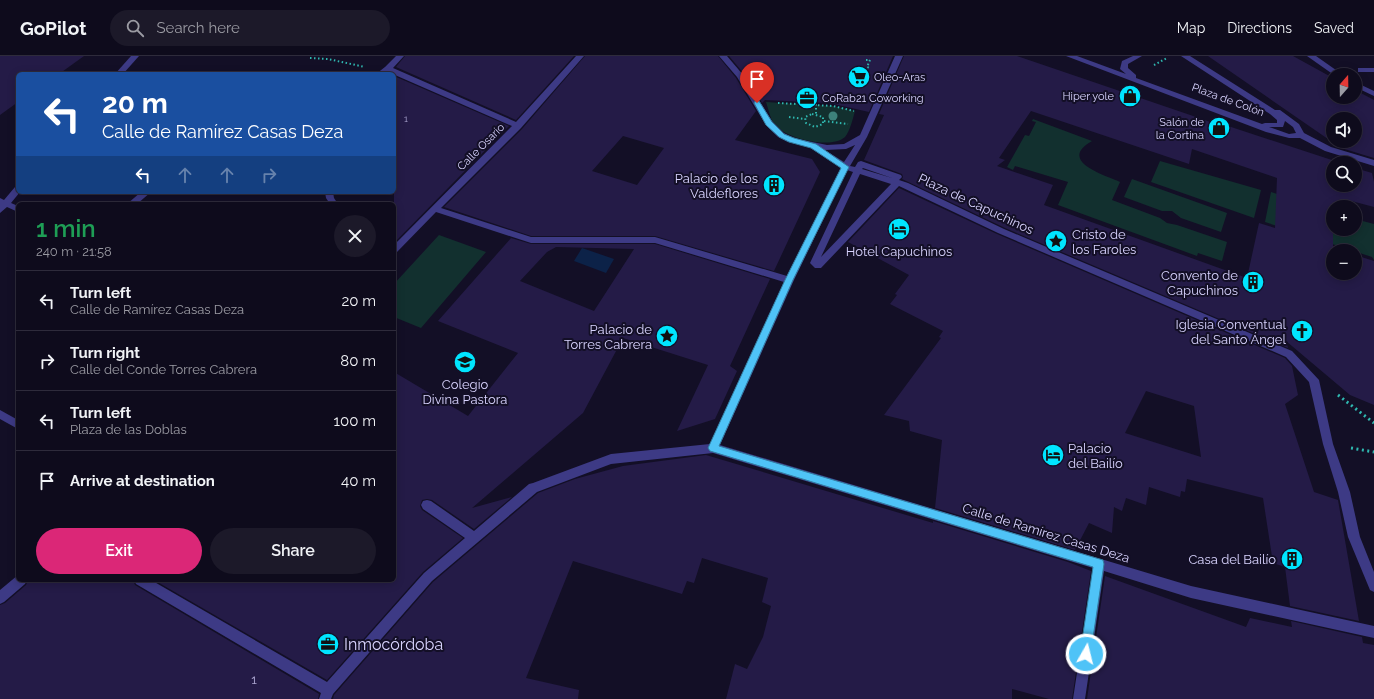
<!DOCTYPE html>
<meta charset="utf-8">
<style>
body{margin:0;font-family:Raleway,sans-serif;background:#1c1929;color:#f1f3f6;height:100vh;display:flex;flex-direction:column;font-size:15px;white-space:nowrap}
*{box-sizing:border-box;margin:0}
p{font-size:13px;color:#9b9ba3}
.icon{flex:none;width:22px;height:22px;fill:none;stroke:currentColor;stroke-width:2;stroke-linecap:round;stroke-linejoin:round}
.map{position:relative;flex:1;overflow:hidden}
.side{position:absolute;left:16px;top:146px;width:380px;height:380px;display:flex;flex-direction:column;background:#0e0b1c;border-radius:6px;box-shadow:0 2px 10px #0003,0 0 0 1px #2e2b3b}
.side>*{flex:none}
.hud{position:absolute;left:16px;top:16px;width:380px;height:122px;border-radius:6px;box-shadow:0 2px 10px #0003,0 0 0 1px #2e2b3b;background:#1a4fa0;color:#fff;overflow:hidden}
.needle{width:26px;rotate:20deg}
.controls{position:absolute;left:1326px;top:12px;display:grid;gap:8px}
.controls a{display:grid;place-items:center;width:36px;height:36px;border-radius:50%;background:#0e0b1c;box-shadow:0 2px 10px #0003,0 0 0 1px #2e2b3b;font-size:20px}
.pin{position:absolute;display:grid;place-items:center;width:34px;height:34px;color:#fff;margin:-41px -17px;border-radius:50% 50% 50% 0;rotate:-45deg;box-shadow:0 0 4px #0007}
.pin .icon{rotate:45deg}
.me{position:absolute;width:44px;margin:-22px;rotate:8deg;stroke-linejoin:round;filter:drop-shadow(0 0 3px #0008)}
.turn{display:flex;align-items:center;gap:14px;height:84px;padding:0 20px;font-size:18px}
.turn .icon{width:52px;height:52px;stroke-width:2.5}
.turn b{display:block;font-size:28px;line-height:34px}
.lanes{display:flex;align-items:center;height:38px;padding:0 20px;background:#0003;justify-content:center;gap:20px;direction:ltr}
.lanes .off{opacity:.35}
.round{display:grid;place-items:center;flex:none;width:42px;height:42px;border-radius:21px;background:#1c1929}
.headline{display:flex;align-items:center;justify-content:space-between;height:68px;padding:0 20px}
h1{font-size:24px;font-weight:600;line-height:30px;color:#1e9e55}
.button{display:flex;gap:8px;margin-top:auto;padding:8px 20px}
.button a{flex:1;height:46px;border-radius:24px;background:#db2777;color:#fff;font-size:16px;font-weight:600;line-height:46px;text-align:center}
.button a+a{background:#1c1929;color:#f1f3f6}
ul{padding:0;list-style:none}
li{display:flex;align-items:center;gap:12px;height:60px;padding:0 20px;border-top:1px solid #2e2b3b}
li div{flex:1}
li b{display:block;font-size:15px}
li em{font-style:normal}
header{display:flex;align-items:center;gap:24px;box-sizing:border-box;height:56px;padding:0 20px;background:#0e0b1c;border-bottom:1px solid #2e2b3b}
header strong{font-size:19px}
nav{display:flex;gap:22px;margin-inline-start:auto;font-size:14px}
.search{width:280px;height:36px;background:#1c1929;display:flex;align-items:center;gap:10px;box-sizing:border-box;padding:0 14px;border-radius:22px;color:#9b9ba3;font-size:15px}
.map>svg:first-child{display:block}
.green{fill:#12302f}
.water{fill:#0c2248}
.building{fill:#241b47;fill-rule:evenodd}
.lines{fill:none;stroke-linecap:round;stroke-linejoin:round}
.path-far1{stroke:#2fb8b0;stroke-width:2;stroke-dasharray:1.5 2.5;stroke-linecap:butt}
.path{stroke:#2fb8b0;stroke-width:3;stroke-dasharray:2 3.5;stroke-linecap:butt}
.minor{fill:#3d3a85;fill-rule:evenodd}
.tree{fill:#3d827b}
.route{fill:#4fc3f7;stroke:#337fa1}
.labels{text-anchor:middle;dominant-baseline:central;stroke-width:4;stroke-linejoin:round;paint-order:stroke}
.far-number-label{font-size:9px;fill:#aca6d1}
.far-poi-label{font-size:11px;fill:#d9d4ff;stroke:#130f26;text-anchor:start}
.far-street-label{font-size:11px;fill:#d9d4ff;stroke:#130f26}
.poi-label{font-size:13px;fill:#d9d4ff;stroke:#130f26;text-anchor:end}
.street-label{font-size:13px;fill:#d9d4ff;stroke:#130f26}
.near-number-label{font-size:13px;fill:#aca6d1}
.near-poi-label{font-size:16px;fill:#d9d4ff;stroke:#130f26;text-anchor:start}
</style>
<header>
<strong>GoPilot</strong>
<div class="search"><svg class="icon" aria-label="search" viewBox="0 0 24 24"><circle cx="10" cy="10" r="6"/><path d="M15 15l6 6"/></svg>Search here</div>
<nav><a>Map</a><a>Directions</a><a>Saved</a></nav>
</header>
<div class="map">
<svg width="1374" height="643" viewBox="0 0 1374 643">
<rect width="100%" height="100%" fill="#130f26"/>
<g class="green">
<path d="M766 46 833 50 855 55C853 62 850 75 845 81 831 94 783 82 773 67 770 61 768 52 766 46Z"/>
<path d="M1033 63 1092 85C1057 105 1104 119 1120 126L1112 144 1160 162 1167 167 1177 169 1227 186 1222 205 1198 197 1197 200 1058 149 1068 126 1015 110 1013 114 1007 111 1025 79 1029 80 1036 66 1032 65Z"/>
<polygon points="1160,105 1261,134 1254,162 1151,126"/>
<polygon points="1132,123 1227,157 1221,176 1181,162 1172,155 1162,155 1124,141"/>
<polygon points="1271,136 1333,156 1333,173 1355,173 1355,163 1374,168 1374,204 1372,201 1265,166"/>
<polygon points="439,179 486,196 421,272 394,261 394,228"/>
</g>
<polygon class="water" points="582,192 614,203 606,217 574,205"/>
<g class="building">
<polygon points="0,0 84,0 59,18 18,18 18,46 0,59"/>
<polygon points="405,0 574,0 516,64 396,11"/>
<path d="M585 0H718L736 22 756 55 735 84 812 103 820 116 774 215 655 180H531L444 151 522 73ZM623 80 664 92 637 129 592 115Z"/>
<polygon points="729,0 893,0 869,56 829,47 765,44 762,47 745,19"/>
<path d="M904 0H1017L1199 62 1224 71 1225 69 1341 107H1333V129H1355V112L1372 117 1374 126V151L1344 143 1343 151H1333V191L1344 195H1333V217H1355V199L1374 205V349L1350 339 1286 285 1288 292 1005 172 902 123 903 121 902 118 864 104 884 59 879 58ZM1031 55 1189 108 1192 93 1277 122 1275 172 1259 167 1247 222 1044 149 1053 129 997 110 1005 104 999 102Z"/>
<path d="M1208 0H1293L1333 22V41H1355V34L1374 44V102L1341 92ZM1333 63H1355V85H1333Z"/>
<polygon points="394,20 509,70 394,187"/>
<path d="M899 132 997 178 1285 302 1292 310 1298 339 1285 348 1314 436 1338 444 1359 565 1290 550 1285 511 1273 507 1263 442 1187 423 1185 436 1181 435 1180 441 1149 431 1146 449 1126 442 1122 455 1114 451 1112 477 1089 467 1075 494 935 452 942 384 910 375 909 365 884 359 941 282 939 281 943 275 890 248 897 239 895 238 909 219 848 186ZM1146 335 1194 350 1201 401 1125 377Z"/>
<path d="M511 182 531 188H655L770 223 730 310 737 315 715 363 677 375 708 309 623 282 583 357 472 452 512 441 474 473 432 444 427 443 422 444 420 450 422 454 463 482 423 516 327 624 154 524H394V316L468 360 518 297 438 265ZM556 191 634 193 594 255 520 225 547 196Z"/>
<polygon points="706,399 933,467 933,465 1068,506 1091,515 1072,643 1049,643 1012,633 1012,643 726,643 735,608 747,613 763,581 771,550 762,546 768,522 702,502 694,527 687,525 682,538 573,505 526,622 579,634 578,643 333,643 334,639 433,526 538,437 575,423 623,410"/>
<polygon points="1105,520 1246,571 1250,562 1292,571 1291,565 1362,581 1363,587 1374,589 1374,643 1087,643"/>
<polygon points="28,524 133,524 135,529 319,638 318,643 0,643 0,549 5,547 26,529"/>
</g>
<g class="lines">
<g class="path-far1">
<polyline points="310,2 328,3 365,11"/>
<polyline points="866,4 870,4 867,11 870,12"/>
<polyline points="1154,9 1167,2"/>
<polyline points="778,47 833,50 854,55"/>
<polyline points="816,48 816,58"/>
<polygon points="812,58 823,61 823,68 815,71 806,67 805,61"/>
<polyline points="789,61 805,63"/>
<polyline points="824,65 848,68"/>
</g>
<g class="path">
<polyline points="1338,339 1374,367"/>
<polyline points="1351,392 1374,396"/>
</g>
<g class="minor">
<polygon points="131,0 139,0 123,18 115,18"/>
<path d="M396 0H404L393 12 516 66 576 0H584L521 72 441 152 531 181H655L787 220 841 112 809 91 788 86 778 81 766 69 737 21 719 0H727L744 20 772 65 784 77 793 82 827 89 844 88 860 79 895 0H903L867 81 850 110 855 111 858 106 861 105 901 119 902 121 899 124 908 127 1004 173 1292 295 1319 324 1333 388 1350 436 1360 481 1374 516V536L1370 534 1348 481 1338 436 1323 388 1309 326 1286 301 998 177 899 130 821 212H815L810 207 853 116 847 114 794 224 720 389 1191 530 1374 570V582L1191 542 1104 515 1085 643H1073L1093 512 713 397 611 408 537 436 432 525 333 638 331 643H319L321 637 136 528 134 524H151L327 626 424 517 465 482 423 453 421 449 423 445 427 444 431 445 474 475 529 428 533 427 611 398 710 388 784 226 655 187H531L436 156 397 196 394 197V189L512 70 388 16 385 18H376L385 11ZM855 89 844 106 825 94 846 93ZM863 112 892 122 862 113ZM860 118 891 128 821 201Z"/>
<path d="M1066 0H1077L1126 18 1120 13 1122 5 1133 0H1142L1128 8V12L1136 19V22L1262 68 1265 67H1277V64L1270 58 1181 0H1190L1275 54H1280L1299 68 1304 77 1331 91 1374 104V110L1325 95 1300 82H1289L1266 76ZM1285 65 1293 71 1296 77 1289 78 1269 71H1283Z"/>
<polygon points="1307,0 1316,0 1343,19 1334,19"/>
<rect x="1358" y="12" width="16" height="4"/>
<polygon points="1355,26 1374,35 1374,40 1355,31"/>
<polygon points="18,130 18,136 20,136 11,147 18,150 18,156 7,151 0,157 0,142 4,144 15,131"/>
<polygon points="141,136 151,136 137,148 127,148"/>
<polygon points="325,136 333,136 334,142 338,148 330,148 326,142"/>
<polygon points="0,354 18,364 18,373 0,363"/>
<polygon points="18,519 18,524 27,524 25,528 4,546 0,548 0,534"/>
</g>
</g>
<circle class="tree" cx="833" cy="60" r="4.5"/>
<polygon class="route" points="755,45 759,45 772,66 784,78 794,82 816,88 849,111 793,224 719,390 1103,504 1104,508 1090,602 1086,604 1081,602 1080,598 1093,511 710,395 708,392 785,224 841,112 811,92 789,86 779,81 766,69 754,47"/>
<defs>
<g id="supermarket-disc" transform="scale(1.15)"><circle r="9.5" fill="#00e5ff" stroke="#130f26"/><path d="M-6-5.5h2.5l.6 2H6L4.5 2H-2.5L-4.4-4H-6ZM-1.5 3.2a1.3 1.3 0 1 0 .1 0ZM3 3.2a1.3 1.3 0 1 0 .1 0Z" fill="#111"/></g>
<g id="shop-disc" transform="scale(1.15)"><circle r="9.5" fill="#00e5ff" stroke="#130f26"/><path d="M-5-2.5h2.3a2.7 3.5 0 0 1 5.4 0H5L5.5 6h-11ZM-1.5-2.5h3a1.5 2.3 0 0 0-3 0Z" fill="#111"/></g>
<g id="office-disc" transform="scale(1.15)"><circle r="9.5" fill="#00e5ff" stroke="#130f26"/><path d="M-6-3h4V-5.5h4V-3h4V5H-6ZM-1-4.5V-3h2v-1.5ZM-6 0V1H6V0Z" fill="#111"/></g>
<g id="building-disc" transform="scale(1.15)"><circle r="9.5" fill="#00e5ff" stroke="#130f26"/><path d="M-4-6H4V6H1V3H-1V6H-4ZM-2.5-4.3h1.7v1.8h-1.7ZM.8-4.3h1.7v1.8H.8ZM-2.5-1h1.7V.8h-1.7ZM.8-1h1.7V.8H.8Z" fill="#111"/></g>
<g id="hotel-disc" transform="scale(1.15)"><circle r="9.5" fill="#00e5ff" stroke="#130f26"/><path d="M-6-4.5h1.5V1H6V5H4.5V3h-9V5H-6ZM-4 0a1.8 1.8 0 1 1 3.6 0ZM.5 0V-2.5h3Q6-2.5 6 0Z" fill="#111"/></g>
<g id="sight-disc" transform="scale(1.15)"><circle r="9.5" fill="#00e5ff" stroke="#130f26"/><path d="M0-6L1.8-2.2L6-1.7L2.9 1.2L3.7 5.4L0 3.3L-3.7 5.4L-2.9 1.2L-6-1.7L-1.8-2.2Z" fill="#111"/></g>
<g id="church-disc" transform="scale(1.15)"><circle r="9.5" fill="#00e5ff" stroke="#130f26"/><path d="M-1.2-6h2.4v3.5h3.3v2.4h-3.3V6h-2.4V-.1h-3.3v-2.4h3.3Z" fill="#111"/></g>
<g id="school-disc" transform="scale(1.15)"><circle r="9.5" fill="#00e5ff" stroke="#130f26"/><path d="M0-5L7-2L0 1L-7-2ZM-4 1L0 2.5L4 1V4Q0 6-4 4Z" fill="#111"/></g>
</defs>
<g fill-rule="evenodd">
<use href="#supermarket-disc" x="859" y="21"/>
<use href="#shop-disc" x="1130" y="40"/>
<use href="#office-disc" x="807" y="42"/>
<use href="#shop-disc" x="1219" y="72"/>
<use href="#building-disc" x="774" y="129"/>
<use href="#hotel-disc" x="899" y="173"/>
<use href="#sight-disc" x="1056" y="185"/>
<use href="#building-disc" x="1253" y="226"/>
<use href="#church-disc" x="1302" y="275"/>
<use href="#sight-disc" x="667" y="280"/>
<use href="#school-disc" x="465" y="306"/>
<use href="#hotel-disc" x="1053" y="399"/>
<use href="#building-disc" x="1292" y="503"/>
<use href="#office-disc" x="328" y="588"/>
</g>
<g class="labels">
<g class="far-number-label">
<text x="406" y="63">1</text>
</g>
<g class="far-poi-label">
<text x="874" y="21">Oleo-Aras</text>
<text x="1114" y="40" text-anchor="end">Hiper yole</text>
<text x="822" y="42">CoRab21 Coworking</text>
<text x="1204" y="66" text-anchor="end">Salón de<tspan x="1204" dy="13">la Cortina</tspan></text>
</g>
<g class="far-street-label">
<text transform="translate(1228 44) rotate(20)">Plaza de Colón</text>
<text transform="translate(481 91) rotate(-45)">Calle Osario</text>
</g>
<g class="poi-label">
<text x="758" y="122">Palacio de los<tspan x="758" dy="15">Valdeflores</tspan></text>
<text x="1072" y="178" text-anchor="start">Cristo de<tspan x="1072" dy="15">los Faroles</tspan></text>
<text x="899" y="195" text-anchor="middle">Hotel Capuchinos</text>
<text x="1238" y="219">Convento de<tspan x="1238" dy="15">Capuchinos</tspan></text>
<text x="1286" y="268">Iglesia Conventual<tspan x="1286" dy="15">del Santo Ángel</tspan></text>
<text x="652" y="273">Palacio de<tspan x="652" dy="15">Torres Cabrera</tspan></text>
<text x="465" y="328" text-anchor="middle">Colegio<tspan x="465" dy="15">Divina Pastora</tspan></text>
<text x="1068" y="392" text-anchor="start">Palacio<tspan x="1068" dy="15">del Bailío</tspan></text>
<text x="1276" y="503">Casa del Bailío</text>
</g>
<g class="street-label">
<text transform="translate(976 148) rotate(25)">Plaza de Capuchinos</text>
<text transform="translate(1046 477) rotate(17)">Calle de Ramírez Casas Deza</text>
</g>
<g class="near-number-label">
<text x="254" y="623">1</text>
</g>
<g class="near-poi-label">
<text x="344" y="588">Inmocórdoba</text>
</g>
</g>
</svg>
<div class="controls">
<a><svg class="needle" viewBox="-14 -14 28 28"><path d="M0-13l5 13h-10z" fill="#e53935"/><path d="M0 13l5-13h-10z" fill="#9b9ba3"/></svg></a>
<a><svg class="icon" aria-label="sound" viewBox="0 0 24 24"><path d="M4 9h4l5-4v14l-5-4H4zM17 9q2 3 0 6"/></svg></a>
<a><svg class="icon" aria-label="search" viewBox="0 0 24 24"><circle cx="10" cy="10" r="6"/><path d="M15 15l6 6"/></svg></a>
<a>+</a>
<a>−</a>
</div>
<div class="pin" style="left:757px;top:47px;background:#d93025"><svg class="icon" aria-label="arrive" viewBox="0 0 24 24"><path d="M6 21V4h12l-3 4 3 4H6"/></svg></div>
<svg class="me" style="left:1086px;top:598px" viewBox="-20 -20 40 40"><circle r="17" fill="#4fc3f7" stroke="#fff" stroke-width="3"/><path d="M0-11L8 9 0 5-8 9z" fill="#fff"/></svg>
<div class="hud">
<div class="turn"><svg class="icon" aria-label="left" viewBox="0 0 24 24"><path d="M17 20v-9H6M10 6l-5 5 5 5"/></svg><div><b>20 m</b>Calle de Ramírez Casas Deza</div></div>
<div class="lanes"><svg class="icon" aria-label="left" viewBox="0 0 24 24"><path d="M17 20v-9H6M10 6l-5 5 5 5"/></svg><svg class="icon off" aria-label="ahead" viewBox="0 0 24 24"><path d="M12 20V5M6 11l6-6 6 6"/></svg><svg class="icon off" aria-label="ahead" viewBox="0 0 24 24"><path d="M12 20V5M6 11l6-6 6 6"/></svg><svg class="icon off" aria-label="right" viewBox="0 0 24 24"><path d="M7 20v-9h11M14 6l5 5-5 5"/></svg></div>
</div>
<section class="side">
<div class="headline"><div><h1>1 min</h1><p>240 m · 21:58</p></div><a class="round"><svg class="icon" aria-label="close" viewBox="0 0 24 24"><path d="M6 6l12 12M18 6L6 18"/></svg></a></div>
<ul>
<li><svg class="icon" aria-label="left" viewBox="0 0 24 24"><path d="M17 20v-9H6M10 6l-5 5 5 5"/></svg><div><b>Turn left</b><p>Calle de Ramírez Casas Deza</p></div><em>20 m</em></li>
<li><svg class="icon" aria-label="right" viewBox="0 0 24 24"><path d="M7 20v-9h11M14 6l5 5-5 5"/></svg><div><b>Turn right</b><p>Calle del Conde Torres Cabrera</p></div><em>80 m</em></li>
<li><svg class="icon" aria-label="left" viewBox="0 0 24 24"><path d="M17 20v-9H6M10 6l-5 5 5 5"/></svg><div><b>Turn left</b><p>Plaza de las Doblas</p></div><em>100 m</em></li>
<li><svg class="icon" aria-label="arrive" viewBox="0 0 24 24"><path d="M6 21V4h12l-3 4 3 4H6"/></svg><div><b>Arrive at destination</b></div><em>40 m</em></li>
</ul>
<div class="button"><a>Exit</a><a>Share</a></div>
</section>
</div>
